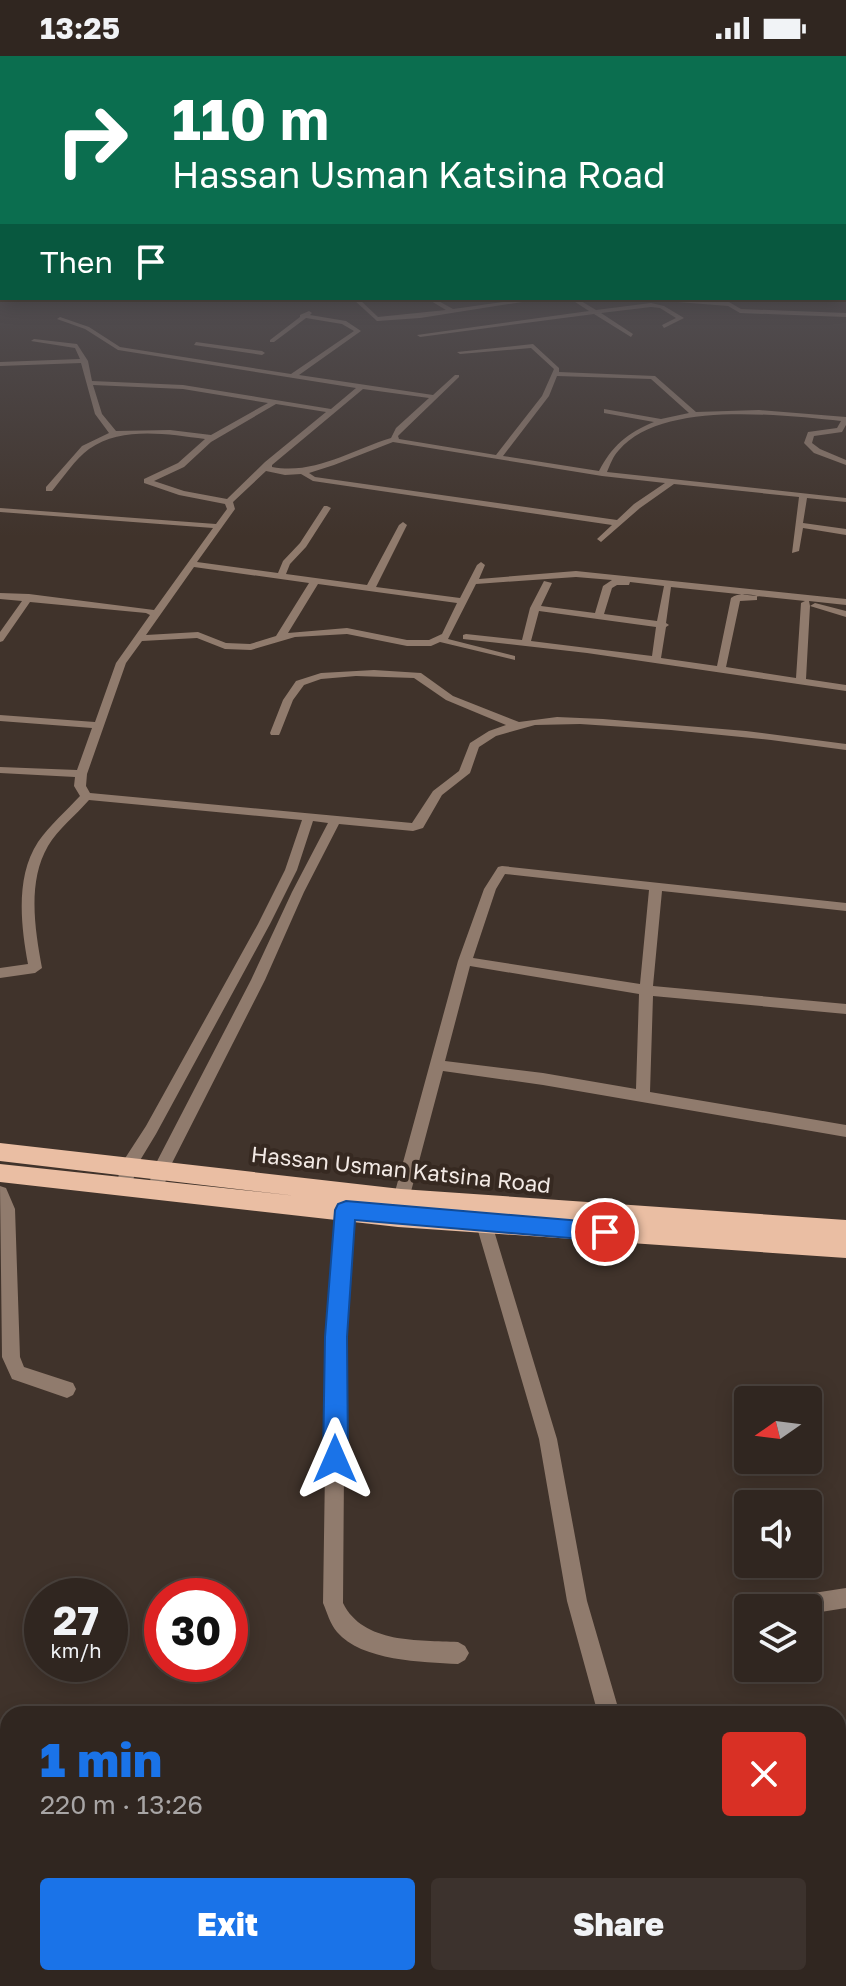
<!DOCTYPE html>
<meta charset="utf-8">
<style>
body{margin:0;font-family:"Golos Text",sans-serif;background:#3c322d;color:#f1f3f6;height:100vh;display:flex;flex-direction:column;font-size:30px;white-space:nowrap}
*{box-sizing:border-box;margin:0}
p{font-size:26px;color:#a8a5a5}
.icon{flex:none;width:44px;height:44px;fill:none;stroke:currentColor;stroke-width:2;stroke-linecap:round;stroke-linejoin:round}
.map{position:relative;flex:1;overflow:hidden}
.side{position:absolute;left:0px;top:1650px;width:846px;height:280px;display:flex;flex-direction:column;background:#302620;border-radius:24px 24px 0 0;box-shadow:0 4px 20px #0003,0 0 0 2px #4b433e}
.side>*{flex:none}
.hud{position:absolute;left:0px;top:0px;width:846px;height:244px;box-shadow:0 4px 20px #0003,0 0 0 2px #4b433e;background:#0b6e4f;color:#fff;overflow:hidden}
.needle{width:52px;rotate:256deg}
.controls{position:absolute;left:734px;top:1330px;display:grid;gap:16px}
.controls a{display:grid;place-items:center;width:88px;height:88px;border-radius:8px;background:#302620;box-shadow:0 4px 20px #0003,0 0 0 2px #4b433e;font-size:40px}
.speed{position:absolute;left:24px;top:1522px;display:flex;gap:16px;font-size:40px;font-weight:700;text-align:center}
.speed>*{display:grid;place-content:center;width:104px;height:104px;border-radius:50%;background:#302620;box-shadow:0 4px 20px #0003,0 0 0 2px #4b433e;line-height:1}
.speed small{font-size:20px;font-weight:400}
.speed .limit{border:12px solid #d22;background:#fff;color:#111}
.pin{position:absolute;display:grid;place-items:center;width:68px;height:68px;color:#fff;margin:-34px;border:4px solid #fff;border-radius:50%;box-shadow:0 2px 8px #0007}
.me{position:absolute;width:88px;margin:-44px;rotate:0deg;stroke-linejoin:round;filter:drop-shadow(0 0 6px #0008)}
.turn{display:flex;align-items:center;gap:28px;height:168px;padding:0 40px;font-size:36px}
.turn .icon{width:104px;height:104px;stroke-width:2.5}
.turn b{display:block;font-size:56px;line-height:68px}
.then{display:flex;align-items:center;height:76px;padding:0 40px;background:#0003;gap:16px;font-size:30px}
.round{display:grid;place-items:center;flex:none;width:84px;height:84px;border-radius:8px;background:#3c322d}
.overview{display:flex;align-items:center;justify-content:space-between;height:136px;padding:0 40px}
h1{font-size:48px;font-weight:800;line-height:60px;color:#1a73e8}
.cta{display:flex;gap:16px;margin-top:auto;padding:16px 40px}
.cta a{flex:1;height:92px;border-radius:8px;background:#1a73e8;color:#fff;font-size:32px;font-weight:800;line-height:92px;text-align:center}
.cta a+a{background:#3c322d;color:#f1f3f6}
.status{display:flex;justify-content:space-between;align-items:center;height:56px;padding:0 40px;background:#302620;direction:ltr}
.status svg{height:22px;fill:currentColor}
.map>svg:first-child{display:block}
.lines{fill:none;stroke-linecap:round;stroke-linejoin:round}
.street{fill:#907b6d;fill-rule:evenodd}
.primary{fill:#eabea3;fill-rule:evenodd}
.route{fill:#1a73e8;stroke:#114b97;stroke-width:2}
.labels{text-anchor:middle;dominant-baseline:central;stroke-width:8;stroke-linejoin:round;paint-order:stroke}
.street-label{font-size:22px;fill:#f2e9e4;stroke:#362921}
</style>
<div class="status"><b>13:25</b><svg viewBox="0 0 49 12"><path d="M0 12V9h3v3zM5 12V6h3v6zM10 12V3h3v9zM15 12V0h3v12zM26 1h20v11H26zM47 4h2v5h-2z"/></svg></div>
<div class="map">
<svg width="846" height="1930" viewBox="0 0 846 1930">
<rect width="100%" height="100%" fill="#40332b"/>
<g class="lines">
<g class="street">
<rect x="844" y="228" width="2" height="4"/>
<polygon points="358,242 378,261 446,254 426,242 433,242 453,253 532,242 547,242 420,262 377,265 353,243"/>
<polygon points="569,242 576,242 596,254 651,247 664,250 684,262 664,272 662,269 676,262 660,252 651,251 601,257 633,278 631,281 594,258 420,281 417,279 589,255"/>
<polygon points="680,243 729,246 741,253 846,257 846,261 740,257 728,250 678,246"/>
<path d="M309 255 312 257 310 259 346 265 361 275 299 319 433 339 455 319H459V321L402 376 398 380 399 383 496 399 542 340 554 313 531 292 460 298 457 296 533 288 559 312V316L655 320 696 356 759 354 846 361V369L842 376 814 380 812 387 820 393 846 404V409L814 397 804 387 808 376 837 372 841 365C781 359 661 344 619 394 613 400 610 409 607 416L846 442V446L807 442 803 467 846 473V479L803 472 799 495 792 497 799 441 674 428 640 452 601 486 597 483 612 469 313 425 301 418 285 419 266 415 233 446 235 453 197 506 278 517 283 505 300 487 324 450H327L331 452 306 491 290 508 286 518 367 529 399 469 403 466 407 469 376 531 460 542 477 509 481 506 485 509 479 523 576 515 846 543V549L809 545 810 550 815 547 846 555V561L810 550 806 623 846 629V635L587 597 463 583V579L466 578 522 584 530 552 544 525 552 527 541 550 595 557 603 530 612 524 576 521 476 528 448 583 515 600V604L440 586 431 590H407L347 578 295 581 251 594 225 593 197 582 142 585 126 607 87 718 86 730 90 737 412 767 433 735 459 715 470 687 489 675 506 669 446 644 414 622 356 620 321 623 304 629 293 644 280 677 279 679H271L270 677 283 644 296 625 321 617 374 614 421 617 453 640 519 666 557 661 603 663 746 675 846 688V694L771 684 671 674 580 668 535 669 496 680 479 691 470 717 442 739 423 772 413 775 339 768 304 836 265 924 169 1113 162 1138 156 1140 150 1138 148 1133 153 1113 251 924 292 836 328 767 313 765 297 814 270 868 156 1078 136 1111 131 1135 125 1137 119 1135 117 1130 120 1110 146 1070 258 868 285 814 302 764 89 744C76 759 58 773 48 790 27 826 35 874 42 912L35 917 0 922V912L28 908C21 870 15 821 38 786 50 769 66 755 80 740L74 730 75 721 0 717V711L77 714 92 672 0 665V659L95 666 116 607 150 559 146 557 30 546 3 585 0 586V576L22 545 0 543V537L29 538 154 554 213 472 0 456V452L216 468 227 453 225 448 179 439 144 427V423L178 407 205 383C167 378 122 370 89 393 75 403 63 422 52 435H46V431L82 390 109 377 95 358 81 307 0 310V306L80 303 75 292 31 285 34 283 77 288 88 305 92 325 183 329 331 353 356 332 118 294 85 273 57 263 60 261 89 271 120 291 291 318 354 275 342 268 306 262 274 286H270V284L300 261V259ZM557 320 651 323 689 357 661 363 604 353V357L654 366C627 377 612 390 599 415L503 400 549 340ZM93 329 183 333 268 347 211 379 170 374 116 375 102 358ZM363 333 429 342 396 372 391 382C351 394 315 419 272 411V409ZM276 348 326 356 265 406 227 443 184 435 154 425 184 411 211 386ZM393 386 602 420 665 427 634 448 617 464 315 421 309 417 334 409ZM194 511 309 527 276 580 250 588 226 587 198 576 146 579ZM630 526 664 530 657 565 604 558 612 532 617 529H629ZM318 528 457 547 442 578 429 584H407L347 572 288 577ZM671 531 805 545 801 547 796 622 726 611 740 545 757 544V540C750 538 737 537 731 542L717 610 661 602 666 571 669 569 666 567ZM539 555 656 571 652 600 531 585Z"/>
<polygon points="196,286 262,295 265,297 262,299 194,289"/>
<path d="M502 810 846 847V855L662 835 653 930 846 948V958L653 940 650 1036 846 1069V1081L543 1029 443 1015 409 1143 407 1148 401 1150 395 1148 393 1143 458 905 484 833 498 811ZM505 818 649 834 640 928 473 902 496 833ZM470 910 639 938 636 1033 543 1017 445 1005Z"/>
<polygon points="0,1130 6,1132 15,1153 20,1301 24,1311 73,1327 76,1333 73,1339 67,1342 12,1323 2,1301"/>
<path d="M346 1147 352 1149 354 1154 345 1281 343 1547C363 1588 419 1584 458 1586L465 1590 469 1597 465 1604 458 1608C423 1606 361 1605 337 1576 330 1568 327 1556 323 1547L327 1281 338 1154 340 1149Z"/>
<polygon points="484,1161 490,1163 492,1168 557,1383 587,1545 619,1655 618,1658 598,1658 567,1545 539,1383 476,1168 478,1163"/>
<polygon points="846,1532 846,1552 808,1558 808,1552 771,1552 774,1545 781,1542"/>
<polygon points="0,1806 8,1807 8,1831 0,1830"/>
<polygon points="650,1922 674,1922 677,1930 653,1930"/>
</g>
<polygon class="primary" points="0,1087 401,1133 846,1164 846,1202 398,1171 0,1126 0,1108 297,1140 0,1105"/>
</g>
<linearGradient id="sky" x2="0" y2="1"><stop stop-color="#231c18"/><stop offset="0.44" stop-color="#535055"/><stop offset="1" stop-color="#535055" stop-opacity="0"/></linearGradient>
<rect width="846" height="481" fill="url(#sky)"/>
<polygon class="route" points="346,1145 605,1167 612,1170 615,1176 612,1182 605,1185 355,1164 347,1281 348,1403 344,1412 335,1415 327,1412 323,1403 325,1281 335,1154 338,1148"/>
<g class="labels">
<g class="street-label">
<text transform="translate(401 1113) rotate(6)">Hassan Usman Katsina Road</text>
</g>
</g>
</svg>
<div class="controls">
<a><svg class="needle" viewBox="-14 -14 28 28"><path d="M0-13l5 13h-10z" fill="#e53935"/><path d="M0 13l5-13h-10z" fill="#a8a5a5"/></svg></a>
<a><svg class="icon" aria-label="sound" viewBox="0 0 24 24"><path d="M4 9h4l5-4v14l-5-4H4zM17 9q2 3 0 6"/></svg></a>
<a><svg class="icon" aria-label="layers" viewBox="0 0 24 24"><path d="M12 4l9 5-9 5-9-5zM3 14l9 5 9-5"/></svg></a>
</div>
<div class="speed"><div>27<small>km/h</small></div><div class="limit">30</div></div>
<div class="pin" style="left:605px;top:1176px;background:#d93025"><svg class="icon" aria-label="arrive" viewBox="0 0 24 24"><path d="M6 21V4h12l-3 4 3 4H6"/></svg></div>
<svg class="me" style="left:335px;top:1403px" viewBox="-20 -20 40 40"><path d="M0-17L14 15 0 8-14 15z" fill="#1a73e8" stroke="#fff" stroke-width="4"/></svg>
<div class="hud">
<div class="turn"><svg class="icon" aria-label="right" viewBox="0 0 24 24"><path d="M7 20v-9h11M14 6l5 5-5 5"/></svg><div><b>110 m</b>Hassan Usman Katsina Road</div></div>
<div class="then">Then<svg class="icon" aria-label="arrive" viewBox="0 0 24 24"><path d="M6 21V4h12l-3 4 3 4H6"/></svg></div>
</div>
<section class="side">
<div class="overview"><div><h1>1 min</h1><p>220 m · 13:26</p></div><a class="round" style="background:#d93025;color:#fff"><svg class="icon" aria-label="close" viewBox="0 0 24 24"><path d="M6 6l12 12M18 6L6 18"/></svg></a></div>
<div class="cta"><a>Exit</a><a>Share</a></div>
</section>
</div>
